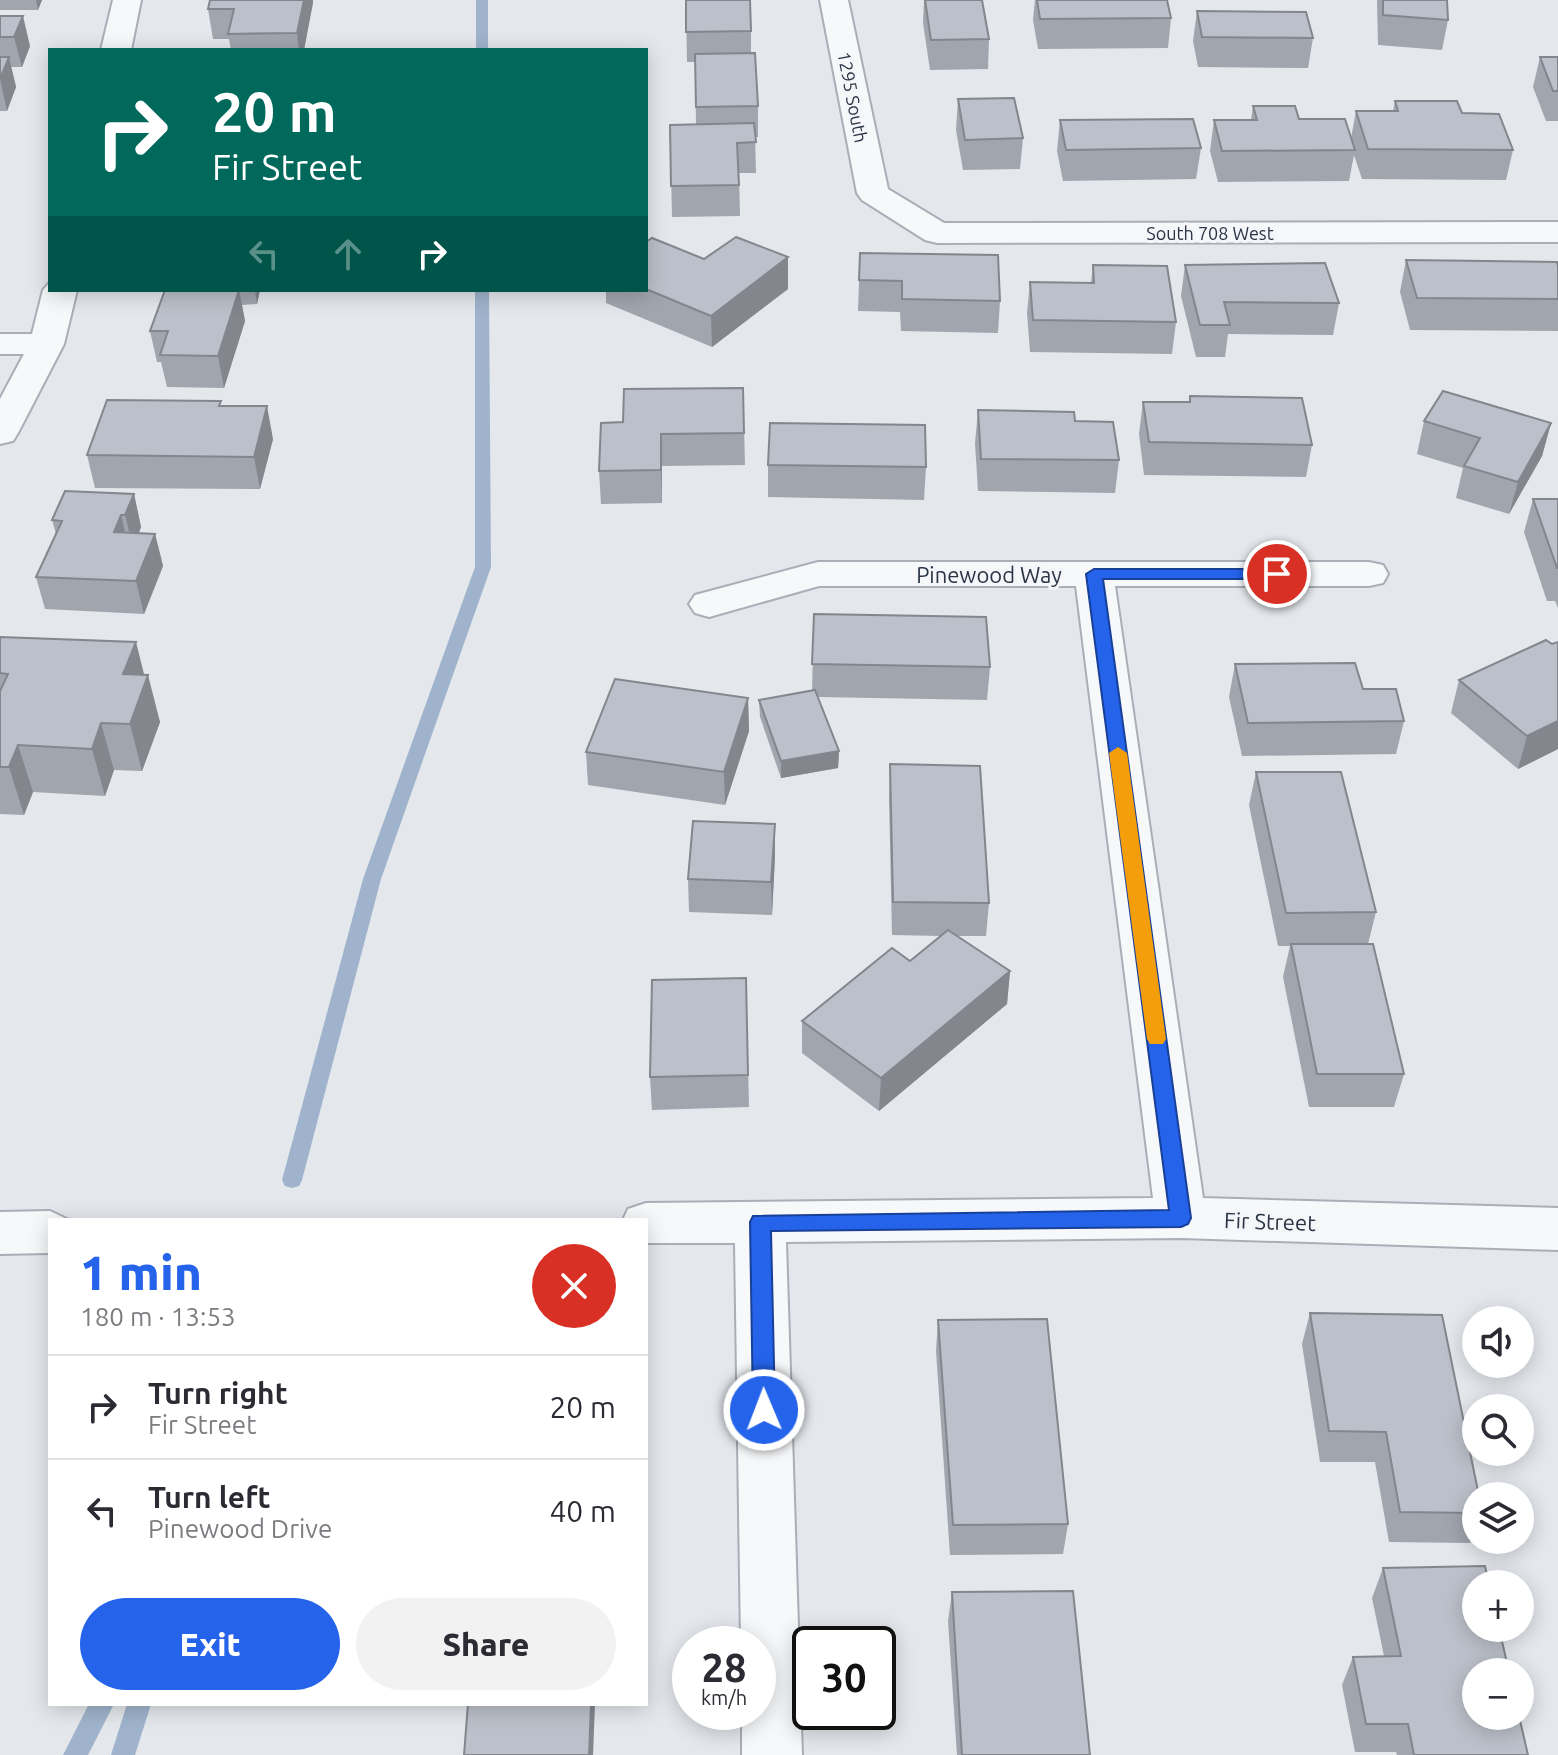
<!DOCTYPE html>
<meta charset="utf-8">
<style>
body{margin:0;font-family:Ubuntu,sans-serif;background:#f2f2f3;color:#2b2b33;height:100vh;display:flex;flex-direction:column;font-size:30px;white-space:nowrap}
*{box-sizing:border-box;margin:0}
p{font-size:26px;color:#7c7c81}
.icon{flex:none;width:44px;height:44px;fill:none;stroke:currentColor;stroke-width:2;stroke-linecap:round;stroke-linejoin:round}
.map{position:relative;flex:1;overflow:hidden}
.sheet{position:absolute;left:48px;top:1218px;width:600px;height:488px;display:flex;flex-direction:column;background:#fff;border-radius:0px;box-shadow:0 4px 20px #0003}
.sheet>*{flex:none}
.top-card{position:absolute;left:48px;top:48px;width:600px;height:244px;border-radius:0px;box-shadow:0 4px 20px #0003;background:#00695c;color:#fff;overflow:hidden}
.fabs{position:absolute;left:1462px;top:1306px;display:grid;gap:16px}
.fabs a{display:grid;place-items:center;width:72px;height:72px;border-radius:50%;background:#fff;box-shadow:0 4px 20px #0003;font-size:40px}
.speed{position:absolute;left:672px;top:1626px;display:flex;gap:16px;font-size:40px;font-weight:700;text-align:center}
.speed>*{display:grid;place-content:center;width:104px;height:104px;border-radius:50%;background:#fff;box-shadow:0 4px 20px #0003;line-height:1}
.speed small{font-size:20px;font-weight:400}
.speed .limit{border:4px solid #111;border-radius:12px;background:#fff;color:#111}
.pin{position:absolute;display:grid;place-items:center;width:68px;height:68px;color:#fff;margin:-34px;border:4px solid #fff;border-radius:50%;box-shadow:0 2px 8px #0007}
.me{position:absolute;width:88px;margin:-44px;rotate:359deg;stroke-linejoin:round;filter:drop-shadow(0 0 6px #0008)}
.turn{display:flex;align-items:center;gap:28px;height:168px;padding:0 32px;font-size:36px}
.turn .icon{width:104px;height:104px;stroke-width:2.5}
.turn b{display:block;font-size:56px;line-height:68px}
.lanes{display:flex;align-items:center;height:76px;padding:0 32px;background:#0003;justify-content:center;gap:40px;direction:ltr}
.lanes .off{opacity:.35}
.round{display:grid;place-items:center;flex:none;width:84px;height:84px;border-radius:42px;background:#f2f2f3}
.overview{display:flex;align-items:center;justify-content:space-between;height:136px;padding:0 32px}
h1{font-size:48px;font-weight:800;line-height:60px;color:#2563eb}
.cta{display:flex;gap:16px;margin-top:auto;padding:16px 32px}
.cta a{flex:1;height:92px;border-radius:48px;background:#2563eb;color:#fff;font-size:32px;font-weight:800;line-height:92px;text-align:center}
.cta a+a{background:#f2f2f3;color:#2b2b33}
ul{padding:0;list-style:none}
li{display:flex;align-items:center;gap:24px;height:104px;padding:0 32px;border-top:2px solid #e1e1e2}
li div{flex:1}
li b{display:block;font-size:30px}
li em{font-style:normal}
.map>svg:first-child{display:block}
.lines{fill:none;stroke-linecap:round;stroke-linejoin:round}
.stream{fill:#9fb4cc;fill-rule:evenodd}
.street-casing{stroke:#a9aeb7;stroke-width:4}
.street{fill:#f7f8fa;fill-rule:evenodd}
.wall{fill:#a1a5ae}
.shaded-wall{fill:#83868d}
.building{fill:#bbc0ca;stroke:#83868d;stroke-width:2}
.route{fill:#2563eb;stroke:#184099;stroke-width:2}
.slow{fill:#f59e0b}
.labels{text-anchor:middle;dominant-baseline:central;stroke-width:6;stroke-linejoin:round;paint-order:stroke}
.far-street-label{font-size:18px;fill:#2b3445;stroke:#f4f6f9}
.street-label{font-size:22px;fill:#2b3445;stroke:#f4f6f9}
</style>
<div class="map">
<svg width="1558" height="1755" viewBox="0 0 1558 1755">
<rect width="100%" height="100%" fill="#e4e7ec"/>
<g class="lines">
<g class="stream">
<rect x="476" y="0" width="12" height="50"/>
<polygon points="475,290 489,290 491,567 381,879 302,1180 299,1186 292,1188 285,1186 282,1180 363,879 475,567"/>
<polygon points="89,1704 114,1704 88,1755 63,1755"/>
<polygon points="127,1704 151,1704 135,1755 111,1755"/>
</g>
<g class="street-casing">
<g id="street">
<polygon points="113,0 141,0 131,50 101,50"/>
<polygon points="820,0 848,0 888,189 944,223 1558,222 1558,242 937,243 925,240 862,200 857,193"/>
<polygon points="50,282 50,290 77,290 64,344 18,433 13,441 0,444 0,399 24,354 0,354 0,334 32,334 43,290"/>
<polygon points="818,562 1369,562 1383,565 1388,574 1383,583 1369,586 1115,586 1203,1198 1558,1208 1558,1250 1181,1238 786,1242 802,1755 742,1755 742,1712 758,1712 758,1644 741,1644 735,1243 646,1243 646,1220 623,1220 628,1209 646,1203 1153,1198 1076,586 819,586 709,617 695,613 689,604 695,595"/>
<polygon points="50,1211 69,1220 50,1220 50,1253 0,1254 0,1212"/>
</g>
</g>
<use href="#street" class="street"/>
</g>
<g class="wall">
<polygon points="0,0 42,0 38,10 0,10"/>
<polygon points="210,0 313,0 304,50 231,50 229,39 213,39 208,9"/>
<polygon points="686,0 751,31 751,53 758,106 758,137 755,137 756,173 739,173 740,216 672,217 670,125 696,124 695,62 687,62"/>
<polygon points="924,0 982,0 989,39 988,69 930,70 923,23"/>
<polygon points="1035,0 1167,0 1171,18 1168,48 1038,49 1033,20"/>
<polygon points="1377,0 1447,0 1448,20 1442,50 1378,45"/>
<polygon points="1197,11 1313,38 1308,68 1198,67 1193,41"/>
<polygon points="0,16 30,46 22,67 11,67 16,87 7,111 0,111"/>
<polygon points="1540,57 1558,57 1558,121 1546,121 1533,87"/>
<polygon points="958,99 1023,138 1020,169 963,170 956,130"/>
<polygon points="1395,101 1462,113 1513,150 1506,180 1362,179 1354,155 1349,181 1218,182 1210,151 1214,120 1251,120 1253,106 1299,119 1351,138 1356,111 1393,111"/>
<polygon points="1060,120 1201,148 1196,179 1063,181 1057,151"/>
<polygon points="646,242 704,259 788,289 712,347 606,303 606,290 646,290"/>
<polygon points="860,253 1000,301 998,333 901,331 900,312 858,311"/>
<polygon points="1406,260 1558,266 1558,331 1410,330 1400,292"/>
<polygon points="1093,265 1176,322 1172,354 1030,352 1027,313 1030,282 1091,283"/>
<polygon points="1185,265 1339,303 1333,335 1228,334 1225,357 1196,357 1181,296"/>
<polygon points="165,290 260,290 257,304 242,305 245,321 224,388 167,387 161,362 157,362 150,331"/>
<polygon points="743,388 745,465 662,466 662,503 601,504 599,471 623,422"/>
<polygon points="1190,396 1312,445 1306,477 1144,475 1139,434 1143,402 1189,402"/>
<polygon points="222,406 273,439 260,489 95,488 87,455"/>
<polygon points="978,410 1075,421 1119,460 1115,493 978,491 975,443"/>
<polygon points="1424,421 1551,423 1542,456 1509,514 1456,498 1463,468 1417,454"/>
<polygon points="768,465 926,467 924,500 768,497"/>
<polygon points="134,494 141,527 139,533 155,534 163,566 144,614 45,609 36,577 56,534 52,520"/>
<polygon points="1533,499 1558,499 1558,608 1555,601 1547,601 1524,532"/>
<polygon points="814,614 990,667 987,700 818,697 839,751 838,768 781,778 760,717 759,700 812,691"/>
<polygon points="0,637 144,675 160,722 142,771 114,770 105,796 33,792 24,815 0,814"/>
<polygon points="1558,642 1558,749 1518,769 1451,713 1459,680"/>
<polygon points="1235,664 1363,689 1404,721 1396,754 1242,756 1229,697"/>
<polygon points="748,698 749,731 725,805 588,785 586,752"/>
<polygon points="890,764 989,903 986,936 957,936 1010,971 1007,1004 879,1111 802,1053 802,1021 910,961 941,936 892,935 889,797"/>
<polygon points="1256,772 1376,912 1368,944 1404,1074 1394,1107 1309,1107 1283,977 1290,946 1278,946 1249,805"/>
<polygon points="775,856 772,915 689,912 688,879"/>
<polygon points="746,978 749,1107 652,1110 650,1077"/>
<polygon points="1310,1313 1476,1496 1476,1527 1470,1543 1389,1542 1375,1462 1320,1462 1302,1344"/>
<polygon points="938,1320 1068,1524 1063,1554 950,1555 936,1351"/>
<polygon points="1383,1568 1528,1755 1397,1755 1396,1752 1355,1752 1342,1685 1353,1657 1384,1656 1372,1598"/>
<polygon points="952,1592 1090,1755 957,1755 948,1621"/>
</g>
<g class="shaded-wall">
<polygon points="36,0 42,0 38,10"/>
<polygon points="304,0 313,0 313,3 304,50 299,50 297,33"/>
<polygon points="23,16 30,46 22,67 14,37"/>
<polygon points="9,57 16,87 7,111 0,79"/>
<polygon points="788,257 788,289 712,347 711,316"/>
<polygon points="239,290 245,321 224,388 218,356"/>
<polygon points="255,290 260,290 257,304"/>
<polygon points="267,406 273,439 260,489 254,457"/>
<polygon points="1551,423 1542,456 1509,514 1518,482"/>
<polygon points="661,434 662,466 662,503 661,470"/>
<polygon points="134,494 141,527 133,548 125,515"/>
<polygon points="121,515 129,548 114,532"/>
<polygon points="155,534 163,566 144,614 136,581"/>
<polygon points="136,642 146,682 148,675 160,722 142,771 130,724 123,674"/>
<polygon points="748,698 749,731 725,805 724,772"/>
<polygon points="1558,721 1558,749 1518,769 1527,736"/>
<polygon points="101,723 114,770 105,796 92,749"/>
<polygon points="18,745 33,792 24,815 9,767"/>
<polygon points="839,751 838,768 781,778 781,761"/>
<polygon points="775,824 775,856 772,915 771,882"/>
<polygon points="1010,971 1007,1004 879,1111 881,1078"/>
<polygon points="591,1704 595,1704 593,1755 589,1755"/>
</g>
<g class="building">
<polygon points="210,0 304,0 297,33 228,34 234,9 208,9"/>
<polygon points="686,0 750,0 751,31 686,32"/>
<polygon points="925,0 982,0 989,39 931,40"/>
<polygon points="1037,0 1167,0 1171,18 1040,19"/>
<polygon points="1383,0 1447,0 1448,20 1383,15"/>
<polygon points="1197,11 1306,12 1313,38 1202,37"/>
<polygon points="0,16 23,16 14,37 0,37"/>
<polygon points="755,53 758,106 696,107 695,54"/>
<polygon points="0,57 9,57 0,79"/>
<polygon points="1540,57 1558,57 1558,91 1553,91"/>
<polygon points="1014,98 1023,138 965,140 958,99"/>
<polygon points="1395,101 1457,101 1462,113 1499,114 1513,150 1368,149 1356,111 1398,111"/>
<polygon points="1253,106 1295,106 1299,119 1345,119 1355,150 1222,151 1214,120 1257,120"/>
<polygon points="1193,119 1201,148 1066,150 1060,120"/>
<polygon points="754,123 756,142 737,143 739,185 671,186 670,125"/>
<polygon points="736,237 788,257 711,316 646,289 646,242 652,238 704,259"/>
<polygon points="860,253 998,255 1000,301 902,299 902,281 859,280"/>
<polygon points="1406,260 1557,262 1558,266 1558,299 1417,298"/>
<polygon points="1325,263 1339,303 1224,302 1230,325 1200,325 1185,265"/>
<polygon points="1093,265 1167,266 1176,322 1033,320 1030,282 1094,283"/>
<polygon points="165,290 239,290 218,356 160,355 168,331 150,331"/>
<polygon points="743,388 744,433 661,434 661,470 599,471 601,423 623,422 624,389"/>
<polygon points="1443,391 1551,423 1518,482 1464,466 1480,438 1424,421"/>
<polygon points="1190,396 1302,398 1312,445 1149,442 1143,402 1190,402"/>
<polygon points="107,400 221,401 219,406 267,406 254,457 87,455"/>
<polygon points="978,410 1074,412 1075,421 1113,422 1119,460 981,459"/>
<polygon points="770,423 925,425 926,467 768,465"/>
<polygon points="65,491 134,494 125,515 121,515 114,532 155,534 136,581 36,577 62,521 52,520"/>
<polygon points="1533,499 1558,499 1558,568 1557,568"/>
<polygon points="814,614 986,617 990,667 812,664"/>
<polygon points="0,637 136,642 123,674 148,675 130,724 101,723 92,749 18,745 9,767 0,767 0,691 8,674 0,673"/>
<polygon points="1546,640 1552,644 1558,642 1558,721 1527,736 1459,680"/>
<polygon points="1355,663 1363,689 1396,689 1404,721 1248,723 1235,664"/>
<polygon points="615,679 748,698 724,772 586,752"/>
<polygon points="815,690 839,751 781,761 759,700"/>
<polygon points="890,764 980,766 989,903 893,902"/>
<polygon points="1256,772 1341,772 1376,912 1286,913"/>
<polygon points="693,821 775,824 771,882 688,879"/>
<polygon points="948,930 1010,971 881,1078 802,1021 892,948 910,961"/>
<polygon points="1291,944 1373,944 1404,1074 1317,1074"/>
<polygon points="746,978 748,1075 650,1077 652,980"/>
<polygon points="1310,1313 1442,1315 1479,1496 1476,1496 1476,1513 1400,1512 1386,1432 1329,1431"/>
<polygon points="1047,1319 1068,1524 953,1525 938,1320"/>
<polygon points="1485,1566 1489,1584 1476,1584 1476,1628 1499,1628 1509,1672 1476,1672 1476,1716 1519,1716 1528,1755 1414,1755 1408,1724 1366,1724 1353,1657 1401,1656 1383,1568"/>
<polygon points="1073,1591 1090,1755 962,1755 952,1592"/>
<polygon points="468,1704 591,1704 589,1755 464,1755"/>
</g>
<polygon class="route" points="1094,569 1277,569 1285,574 1277,579 1103,579 1191,1218 1188,1224 1181,1227 771,1231 775,1410 772,1417 764,1420 757,1417 753,1410 750,1222 753,1216 1169,1210 1086,574"/>
<polygon class="slow" points="1118,747 1127,753 1166,1039 1163,1044 1150,1044 1147,1039 1109,753"/>
<g class="labels">
<g class="far-street-label">
<text transform="translate(853 97) rotate(79)">1295 South</text>
<text x="1210" y="233">South 708 West</text>
</g>
<g class="street-label">
<text x="989" y="574">Pinewood Way</text>
<text transform="translate(1270 1221) rotate(2)">Fir Street</text>
</g>
</g>
</svg>
<div class="fabs">
<a><svg class="icon" aria-label="sound" viewBox="0 0 24 24"><path d="M4 9h4l5-4v14l-5-4H4zM17 9q2 3 0 6"/></svg></a>
<a><svg class="icon" aria-label="search" viewBox="0 0 24 24"><circle cx="10" cy="10" r="6"/><path d="M15 15l6 6"/></svg></a>
<a><svg class="icon" aria-label="layers" viewBox="0 0 24 24"><path d="M12 4l9 5-9 5-9-5zM3 14l9 5 9-5"/></svg></a>
<a>+</a>
<a>−</a>
</div>
<div class="speed"><div>28<small>km/h</small></div><div class="limit">30</div></div>
<div class="pin" style="left:1277px;top:574px;background:#d93025"><svg class="icon" aria-label="arrive" viewBox="0 0 24 24"><path d="M6 21V4h12l-3 4 3 4H6"/></svg></div>
<svg class="me" style="left:764px;top:1410px" viewBox="-20 -20 40 40"><circle r="17" fill="#2563eb" stroke="#fff" stroke-width="3"/><path d="M0-11L8 9 0 5-8 9z" fill="#fff"/></svg>
<div class="top-card">
<div class="turn"><svg class="icon" aria-label="right" viewBox="0 0 24 24"><path d="M7 20v-9h11M14 6l5 5-5 5"/></svg><div><b>20 m</b>Fir Street</div></div>
<div class="lanes"><svg class="icon off" aria-label="left" viewBox="0 0 24 24"><path d="M17 20v-9H6M10 6l-5 5 5 5"/></svg><svg class="icon off" aria-label="ahead" viewBox="0 0 24 24"><path d="M12 20V5M6 11l6-6 6 6"/></svg><svg class="icon" aria-label="right" viewBox="0 0 24 24"><path d="M7 20v-9h11M14 6l5 5-5 5"/></svg></div>
</div>
<section class="sheet">
<div class="overview"><div><h1>1 min</h1><p>180 m · 13:53</p></div><a class="round" style="background:#d93025;color:#fff"><svg class="icon" aria-label="close" viewBox="0 0 24 24"><path d="M6 6l12 12M18 6L6 18"/></svg></a></div>
<ul>
<li><svg class="icon" aria-label="right" viewBox="0 0 24 24"><path d="M7 20v-9h11M14 6l5 5-5 5"/></svg><div><b>Turn right</b><p>Fir Street</p></div><em>20 m</em></li>
<li><svg class="icon" aria-label="left" viewBox="0 0 24 24"><path d="M17 20v-9H6M10 6l-5 5 5 5"/></svg><div><b>Turn left</b><p>Pinewood Drive</p></div><em>40 m</em></li>
</ul>
<div class="cta"><a>Exit</a><a>Share</a></div>
</section>
</div>
